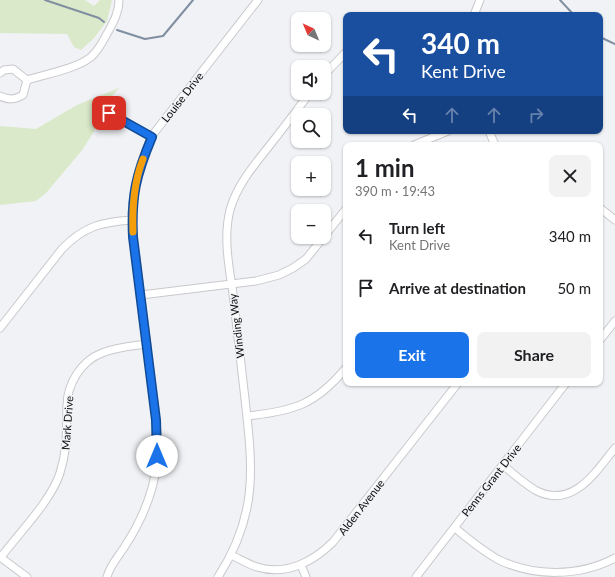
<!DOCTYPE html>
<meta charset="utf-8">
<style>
body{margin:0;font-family:Lato,sans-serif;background:#f2f2f2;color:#202124;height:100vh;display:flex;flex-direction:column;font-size:15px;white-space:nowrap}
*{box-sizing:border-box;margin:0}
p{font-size:13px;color:#757577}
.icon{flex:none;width:22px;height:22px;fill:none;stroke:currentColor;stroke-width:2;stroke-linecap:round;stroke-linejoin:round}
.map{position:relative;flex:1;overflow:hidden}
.side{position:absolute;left:343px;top:142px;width:260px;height:244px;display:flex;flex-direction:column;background:#fff;border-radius:8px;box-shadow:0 1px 3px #0004}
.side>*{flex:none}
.guide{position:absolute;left:343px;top:12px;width:260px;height:122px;border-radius:8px;box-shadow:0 1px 3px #0004;background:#1a4fa0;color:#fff;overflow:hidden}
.needle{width:26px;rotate:316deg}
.tools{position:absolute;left:291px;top:12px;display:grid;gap:8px}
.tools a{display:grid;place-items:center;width:40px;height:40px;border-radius:8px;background:#fff;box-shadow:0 1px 3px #0004;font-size:20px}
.pin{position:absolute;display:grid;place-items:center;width:34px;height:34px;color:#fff;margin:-17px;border-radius:8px;box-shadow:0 2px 6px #0006}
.me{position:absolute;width:44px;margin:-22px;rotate:0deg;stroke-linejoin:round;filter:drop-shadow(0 0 3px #0008)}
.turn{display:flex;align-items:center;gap:14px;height:84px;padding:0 12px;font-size:18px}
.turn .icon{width:52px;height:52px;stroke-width:2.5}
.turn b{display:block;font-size:28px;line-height:34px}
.lanes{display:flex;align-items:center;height:38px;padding:0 12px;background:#0003;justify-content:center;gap:20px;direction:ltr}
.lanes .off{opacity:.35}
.round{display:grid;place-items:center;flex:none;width:42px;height:42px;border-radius:8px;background:#f2f2f2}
.head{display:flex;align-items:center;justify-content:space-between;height:68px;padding:0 12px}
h1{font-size:24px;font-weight:700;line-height:30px}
.button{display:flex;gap:8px;margin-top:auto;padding:8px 12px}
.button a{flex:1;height:46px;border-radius:8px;background:#1a73e8;color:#fff;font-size:16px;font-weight:700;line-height:46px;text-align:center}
.button a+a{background:#f2f2f2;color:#202124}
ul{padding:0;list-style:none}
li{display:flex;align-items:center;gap:12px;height:52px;padding:0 12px}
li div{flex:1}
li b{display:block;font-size:15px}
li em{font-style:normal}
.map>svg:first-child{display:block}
.green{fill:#dae9c9}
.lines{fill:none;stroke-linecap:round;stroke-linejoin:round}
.stream{stroke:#808ea2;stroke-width:2}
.street-casing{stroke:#c8c9cc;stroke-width:9}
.street{stroke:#fff;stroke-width:7}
.route-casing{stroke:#114b97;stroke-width:10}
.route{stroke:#1a73e8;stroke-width:7}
.slow{stroke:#f59e0b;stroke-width:7}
.labels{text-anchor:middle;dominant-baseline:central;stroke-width:3;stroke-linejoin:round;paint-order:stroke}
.street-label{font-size:11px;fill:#0d0d0e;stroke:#f0f2f5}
</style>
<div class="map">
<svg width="615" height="577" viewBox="0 0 615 577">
<rect width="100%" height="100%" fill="#f0f2f5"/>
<g class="green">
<polygon points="0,0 85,0 94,6 100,0 112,0 107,21 94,38 81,50 74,47 67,34 0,33"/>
<polygon points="119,88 100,110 96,128 83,149 46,193 36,201 0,205 0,126 36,129 77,105"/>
</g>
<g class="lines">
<g class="stream">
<polyline points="45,0 99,18 104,22"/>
<polyline points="560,0 574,15"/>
<polyline points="117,30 145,39 163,36 193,0"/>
<polyline points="600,37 615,44"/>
</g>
<g class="street-casing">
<g id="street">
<polyline points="474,15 480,0"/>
<polyline points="0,73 4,70 13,69 27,80"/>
<polyline points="324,75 346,52"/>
<path d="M27 80C46 74 76 69 91 57 99 50 103 41 108 32 114 21 119 12 119 0"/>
<path d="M0 96C9 100 14 100 23 95L27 80"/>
<polyline points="109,113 151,137"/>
<polyline points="489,131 495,145"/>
<polyline points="414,145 448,131"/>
<polyline points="600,208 615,220"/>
<polyline points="141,295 256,281 279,275 293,268 306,259 346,209"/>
<path d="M0 328 62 249C84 226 102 222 132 220"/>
<polyline points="600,340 615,321"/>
<path d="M247 416C294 411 315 405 346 368"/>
<path d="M503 465C513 474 524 483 535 490 572 510 595 473 615 448"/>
<path d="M455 528C468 539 482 550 497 559 533 577 579 577 615 558"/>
<path d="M231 555C240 559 248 564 257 567 286 576 313 562 333 542L458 383"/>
<polyline points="0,557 27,577"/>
<path d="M1 557C19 533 51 501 60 473 68 447 66 432 67 406 67 384 81 361 102 353 116 347 132 346 147 344"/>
<polyline points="301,565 306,577"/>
<path d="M107 577C110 565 119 556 125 546 137 528 146 509 152 488 163 448 154 405 149 364 144 322 139 280 133 237L132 213 136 182 140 167 151 137 258 0"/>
<path d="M218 577C258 515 253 469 245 399 241 364 237 329 233 294 229 266 223 238 230 210 238 181 259 160 277 136 288 122 299 107 310 93"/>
<polyline points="416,577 566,383"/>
</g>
</g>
<use href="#street" class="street"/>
</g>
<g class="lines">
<g class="route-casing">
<path id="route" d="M109 113 152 137C136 175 131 196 133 237L156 420 157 456"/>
</g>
<use href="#route" class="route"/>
<path class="slow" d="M133 232C132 206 134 182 143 159"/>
</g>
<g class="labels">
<g class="street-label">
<text transform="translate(182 97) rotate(-52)">Louise Drive</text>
<text transform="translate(236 326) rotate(-97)">Winding Way</text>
<text transform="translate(67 423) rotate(-86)">Mark Drive</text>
<text transform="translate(491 480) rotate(-52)">Penns Grant Drive</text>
<text transform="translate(361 507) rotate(-52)">Alden Avenue</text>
</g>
</g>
</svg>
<div class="tools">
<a><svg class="needle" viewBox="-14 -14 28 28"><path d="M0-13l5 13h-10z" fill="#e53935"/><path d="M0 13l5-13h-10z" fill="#757577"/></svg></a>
<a><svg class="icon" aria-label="sound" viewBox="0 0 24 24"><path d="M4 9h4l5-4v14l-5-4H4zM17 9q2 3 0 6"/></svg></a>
<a><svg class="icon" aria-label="search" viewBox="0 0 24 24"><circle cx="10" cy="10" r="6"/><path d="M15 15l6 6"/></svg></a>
<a>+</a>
<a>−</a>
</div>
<div class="pin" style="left:109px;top:113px;background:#d93025"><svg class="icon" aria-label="arrive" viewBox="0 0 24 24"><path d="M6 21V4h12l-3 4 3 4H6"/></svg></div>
<svg class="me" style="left:157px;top:456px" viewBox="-20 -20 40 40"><circle r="19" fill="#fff"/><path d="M0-13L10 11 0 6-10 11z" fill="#1a73e8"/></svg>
<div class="guide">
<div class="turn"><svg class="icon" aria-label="left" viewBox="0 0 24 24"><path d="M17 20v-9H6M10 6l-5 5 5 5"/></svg><div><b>340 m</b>Kent Drive</div></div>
<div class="lanes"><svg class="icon" aria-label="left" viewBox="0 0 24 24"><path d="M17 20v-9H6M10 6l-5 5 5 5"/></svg><svg class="icon off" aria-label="ahead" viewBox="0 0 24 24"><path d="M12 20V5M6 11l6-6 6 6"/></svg><svg class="icon off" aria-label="ahead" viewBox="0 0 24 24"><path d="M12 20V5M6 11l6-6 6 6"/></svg><svg class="icon off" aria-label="right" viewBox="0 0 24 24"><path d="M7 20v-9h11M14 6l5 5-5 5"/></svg></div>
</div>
<section class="side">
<div class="head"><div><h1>1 min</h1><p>390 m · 19:43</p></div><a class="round"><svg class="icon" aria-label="close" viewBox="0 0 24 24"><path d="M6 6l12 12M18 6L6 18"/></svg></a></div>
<ul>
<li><svg class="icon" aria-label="left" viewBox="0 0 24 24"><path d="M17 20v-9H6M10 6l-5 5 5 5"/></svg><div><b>Turn left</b><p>Kent Drive</p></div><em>340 m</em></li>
<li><svg class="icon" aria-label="arrive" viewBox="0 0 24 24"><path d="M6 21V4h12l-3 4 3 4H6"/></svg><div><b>Arrive at destination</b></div><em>50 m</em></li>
</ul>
<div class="button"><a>Exit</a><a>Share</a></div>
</section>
</div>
